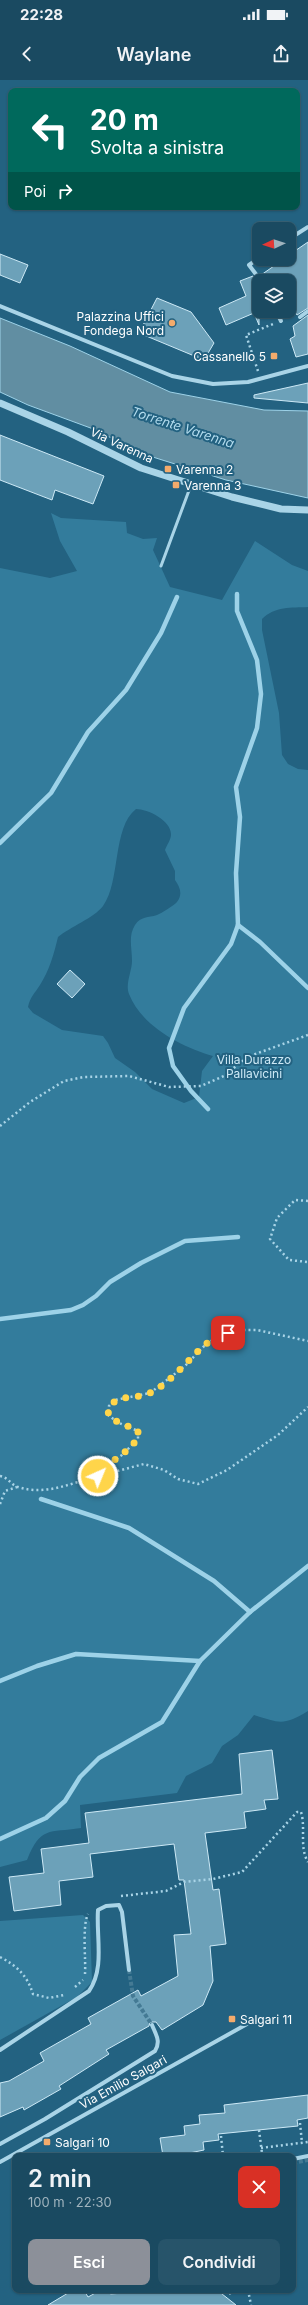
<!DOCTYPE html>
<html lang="it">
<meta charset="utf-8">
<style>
body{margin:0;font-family:Inter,sans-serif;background:#27546a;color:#f1f3f6;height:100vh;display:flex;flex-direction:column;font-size:15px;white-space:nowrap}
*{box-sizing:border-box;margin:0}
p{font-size:13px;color:#9fb3bd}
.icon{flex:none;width:22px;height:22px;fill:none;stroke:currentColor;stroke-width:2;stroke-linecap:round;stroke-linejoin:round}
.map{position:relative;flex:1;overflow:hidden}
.sheet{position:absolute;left:12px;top:2073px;width:284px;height:140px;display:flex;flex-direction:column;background:#1a4a61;border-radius:8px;box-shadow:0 1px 3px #0004,0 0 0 1px #386276}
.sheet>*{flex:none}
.top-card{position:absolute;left:8px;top:8px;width:292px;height:122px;border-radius:8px;box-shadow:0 1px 3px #0004,0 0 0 1px #386276;background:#00695c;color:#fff;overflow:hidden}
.needle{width:26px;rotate:266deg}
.controls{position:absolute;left:252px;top:142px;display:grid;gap:8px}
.controls a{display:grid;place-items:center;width:44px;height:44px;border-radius:8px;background:#1a4a61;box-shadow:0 1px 3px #0004,0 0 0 1px #386276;font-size:20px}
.pin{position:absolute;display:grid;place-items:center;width:34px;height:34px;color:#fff;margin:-17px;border-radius:8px;box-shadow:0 2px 6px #0006}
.me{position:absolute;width:44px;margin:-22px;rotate:44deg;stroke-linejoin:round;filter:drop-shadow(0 0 3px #0008)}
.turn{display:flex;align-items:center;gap:14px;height:84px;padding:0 16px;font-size:18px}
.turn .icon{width:52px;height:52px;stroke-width:2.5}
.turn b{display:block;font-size:28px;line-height:34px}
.then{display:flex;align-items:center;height:38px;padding:0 16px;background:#0003;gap:8px;font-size:15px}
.round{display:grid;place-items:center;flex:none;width:42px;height:42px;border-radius:8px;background:#27546a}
.head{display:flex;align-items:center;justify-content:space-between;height:68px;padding:0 16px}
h1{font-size:24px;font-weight:600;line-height:30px}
.action{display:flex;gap:8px;margin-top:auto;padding:8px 16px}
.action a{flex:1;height:46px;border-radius:8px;background:#8c9099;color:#fff;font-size:16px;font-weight:600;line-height:46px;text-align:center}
.action a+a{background:#27546a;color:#f1f3f6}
.status{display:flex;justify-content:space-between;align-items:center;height:28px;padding:0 20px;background:#1a4a61;direction:ltr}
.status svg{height:11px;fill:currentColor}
header{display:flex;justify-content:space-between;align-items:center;height:52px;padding:0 16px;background:#1a4a61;font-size:18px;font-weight:600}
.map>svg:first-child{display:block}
.green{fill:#337c9c;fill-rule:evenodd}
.water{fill:#618ea2;stroke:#9dd2e8}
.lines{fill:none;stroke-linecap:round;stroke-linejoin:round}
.stream{stroke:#9dd2e8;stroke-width:4.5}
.building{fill:#6ca1b9;stroke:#cde9f6}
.minor-tunnel{stroke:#447a94;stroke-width:4;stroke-dasharray:4 2;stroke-linecap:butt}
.path{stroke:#a9d4e7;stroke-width:2.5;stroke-dasharray:2 3;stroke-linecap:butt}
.service{stroke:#a9d4e7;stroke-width:3}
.minor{stroke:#a9d4e7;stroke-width:4}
.tertiary{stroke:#a9d4e7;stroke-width:7}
.route{stroke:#ffd54a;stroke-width:7;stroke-dasharray:0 12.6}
.poi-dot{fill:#f3ab6c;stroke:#236281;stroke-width:1.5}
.labels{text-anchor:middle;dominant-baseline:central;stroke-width:4;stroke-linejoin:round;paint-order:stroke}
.poi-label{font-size:12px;fill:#fff;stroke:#236281;text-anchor:start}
.street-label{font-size:12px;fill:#fff;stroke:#236281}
.park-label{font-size:12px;fill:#cde9f6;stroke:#236281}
.water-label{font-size:13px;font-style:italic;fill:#b4ddef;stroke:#236281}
</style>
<div class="status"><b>22:28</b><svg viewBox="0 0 49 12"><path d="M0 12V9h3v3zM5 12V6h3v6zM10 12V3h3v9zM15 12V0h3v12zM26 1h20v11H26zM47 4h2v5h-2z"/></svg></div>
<header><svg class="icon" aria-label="back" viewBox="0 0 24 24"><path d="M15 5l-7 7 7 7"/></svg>Waylane<svg class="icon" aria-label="share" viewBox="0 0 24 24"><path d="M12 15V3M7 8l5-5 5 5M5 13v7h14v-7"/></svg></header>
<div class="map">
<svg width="308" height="2225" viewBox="0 0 308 2225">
<rect width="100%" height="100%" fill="#236281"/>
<g class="green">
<path d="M51 433 61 438 126 442 127 453 143 459 157 458 153 470 170 507 222 520 255 461 292 485 308 491V527C291 528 275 526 262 539V550L279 633 282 675 288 684 298 689 308 690V1631C283 1646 280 1643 254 1635L238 1655 222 1666 212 1683 186 1696 177 1713 80 1725 81 1748C48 1753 41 1746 27 1780L0 1787V488L50 498 77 491 60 461ZM136 729C148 729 172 741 171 755 171 759 167 765 165 770L175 791V800C180 807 183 814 177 822 173 826 162 833 157 835 148 838 141 836 135 845 128 856 132 868 132 881 132 891 125 904 129 914 142 947 182 967 213 976L202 991 199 1017 184 1023 152 1009 135 992 115 978 108 963 103 956 62 950 33 933 28 927C30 917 35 913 40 905 49 891 54 874 58 857 70 847 94 838 103 826 121 801 112 748 136 729Z"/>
<polygon points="83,1835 90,1842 92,1902 77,1917 0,1960 0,1841"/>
</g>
<polygon class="water" points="0,238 70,266 170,312 264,330 308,331 308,418 226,400 140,373 96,350 28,325 0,312"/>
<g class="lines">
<g class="stream">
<polyline points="0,763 51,713 88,652 126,610 161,553 177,517"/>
<polyline points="238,845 260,862 308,908"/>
<polyline points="208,1029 191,1011 173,986 169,968 184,928 231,864 238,845 236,793 240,737 236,707 257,648 261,614 257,580 237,531 237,514"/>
<polyline points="0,1239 71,1230 83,1225 96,1216 110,1202 141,1183 185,1161 238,1157"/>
<polyline points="41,1419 129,1448 214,1501 250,1532"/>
<polyline points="0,1601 37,1586 76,1574 200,1581"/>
<polyline points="0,1759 46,1738 65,1721 80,1697 99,1678 162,1642 200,1581 250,1532 308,1486"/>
</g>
</g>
<g class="building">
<polygon points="308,162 308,228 297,235 289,223 289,201 264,201 261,195 284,179 289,179 289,175"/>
<polygon points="0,174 28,185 20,203 0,195"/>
<polygon points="253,196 259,205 259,245 254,233 226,245 219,228 246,216 240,201"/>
<polygon points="157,218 191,232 214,263 204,280 139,253"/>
<polygon points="308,235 308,274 296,277 290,259 295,256 293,246"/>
<polygon points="308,303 308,323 254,318 254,315"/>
<polygon points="0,355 104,396 93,424 55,410 52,420 0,400"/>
<polygon points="70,890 85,904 72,918 57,904"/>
<polygon points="272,1670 278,1719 264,1720 266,1729 244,1732 246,1748 205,1753 213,1810 219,1809 226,1864 210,1866 213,1901 203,1925 162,1950 156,1942 150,1942 149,1946 106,1970 109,1974 59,2006 61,2009 24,2030 23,2027 0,2037 0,2003 9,2001 44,1981 40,1973 91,1944 88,1938 138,1910 141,1916 178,1896 174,1855 191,1854 184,1800 179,1800 174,1764 90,1774 93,1797 59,1801 61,1825 14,1831 9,1797 44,1793 41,1769 89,1763 85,1733 242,1714 239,1674"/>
<polygon points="308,2015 308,2038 297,2040 298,2046 218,2054 219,2060 203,2062 204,2070 175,2076 163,2076 160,2058 185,2055 184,2046 200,2044 199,2035 225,2033 224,2025"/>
<polygon points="73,2210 84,2210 88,2217 101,2210 111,2214 123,2213 130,2210 217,2210 236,2225 48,2225"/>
</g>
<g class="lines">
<g class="minor-tunnel">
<polyline points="129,1890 133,1916 152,1945"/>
<polyline points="293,2083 308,2080"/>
</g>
<g class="path">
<polyline points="258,291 246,255 273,244"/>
<polyline points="0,1046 30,1022 64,1001 84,997 129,996 169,1007 201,1006 224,996 247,977 308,955"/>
<polyline points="308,1121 295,1120 277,1138 270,1159 289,1180 308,1182"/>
<path d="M0 1396C8 1397 11 1405 18 1407 46 1416 71 1403 98 1396L100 1389 122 1375 138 1359V1351L119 1343 108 1335 109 1326 115 1320 150 1313 185 1286 207 1263 228 1253 241 1250H257L308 1261"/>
<polyline points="98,1396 144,1384 164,1390 178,1399 198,1404 227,1390 278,1355 308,1327"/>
<polyline points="0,1424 5,1411 17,1407"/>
<path d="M121 1816 166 1811 184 1802 213 1799 242 1792 297 1732H301C306 1748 299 1767 308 1782"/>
<path d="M0 1877C17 1886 27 1895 33 1914L49 1918 64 1915"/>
<path d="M85 1894C86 1879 82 1846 88 1834"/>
<polyline points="75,1907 83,1900"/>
<polyline points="300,2043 302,2063"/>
<polyline points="259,2050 262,2073"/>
<polyline points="221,2056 223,2076"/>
<polyline points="261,2068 308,2062"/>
<polyline points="237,2076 265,2073 265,2076"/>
<polyline points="248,2210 251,2225"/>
<polyline points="229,2214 236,2210"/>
</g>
<polyline class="service" points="161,486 191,405"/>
<g class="minor">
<polyline points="289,159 308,147"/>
<polyline points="259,178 249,185 261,201"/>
<polyline points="0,226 172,296 213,304 248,302 308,286"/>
<polyline points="276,231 281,241"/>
<polyline points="300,237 308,231"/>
<path d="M0 1970 89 1911C105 1888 96 1857 98 1830L106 1826 119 1825 122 1832 129 1890"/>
<path d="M0 2064 45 2039 155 1971C161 1961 156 1955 152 1945"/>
<polyline points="293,2079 308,2076"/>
<polyline points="0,2082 256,1939"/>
</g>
<polyline class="tertiary" points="0,323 68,352 141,388 232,417 281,429 308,430"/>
</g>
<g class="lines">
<path class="route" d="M98 1396 100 1389 122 1375 138 1359V1350L119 1343 108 1335C111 1311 134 1321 150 1313 171 1303 189 1278 206 1264 212 1259 221 1256 228 1253"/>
</g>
<g class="poi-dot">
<circle cx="172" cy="243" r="4"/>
<rect x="270" y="272" width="8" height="8" rx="2"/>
<rect x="164" y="385" width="8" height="8" rx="2"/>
<rect x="172" y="401" width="8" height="8" rx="2"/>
<rect x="228" y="1935" width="8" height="8" rx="2"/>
<rect x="43" y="2058" width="8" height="8" rx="2"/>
</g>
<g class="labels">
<g class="poi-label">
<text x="164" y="236" text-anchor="end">Palazzina Uffici<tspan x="164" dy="14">Fondega Nord</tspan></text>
<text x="266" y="276" text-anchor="end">Cassanello 5</text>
<text x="176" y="389">Varenna 2</text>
<text x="184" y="405">Varenna 3</text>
<text x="240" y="1939">Salgari 11</text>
<text x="55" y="2062">Salgari 10</text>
</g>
<g class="street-label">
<text transform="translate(122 365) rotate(25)">Via Varenna</text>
<text transform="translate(123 2002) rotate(-29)">Via Emilio Salgari</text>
</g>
<g class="park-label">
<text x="254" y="979">Villa Durazzo<tspan x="254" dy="14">Pallavicini</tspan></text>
</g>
<g class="water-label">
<text transform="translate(183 347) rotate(18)">Torrente Varenna</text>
</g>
</g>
</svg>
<div class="controls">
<a><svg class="needle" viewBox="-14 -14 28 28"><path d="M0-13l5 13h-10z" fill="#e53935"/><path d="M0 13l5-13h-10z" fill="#9fb3bd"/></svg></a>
<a><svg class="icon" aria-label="layers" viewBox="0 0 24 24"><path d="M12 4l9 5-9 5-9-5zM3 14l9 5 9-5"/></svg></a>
</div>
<div class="pin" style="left:228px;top:1253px;background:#d93025"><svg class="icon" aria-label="arrive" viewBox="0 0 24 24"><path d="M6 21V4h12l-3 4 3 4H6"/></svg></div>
<svg class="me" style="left:98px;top:1396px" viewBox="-20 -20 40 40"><circle r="17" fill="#ffd54a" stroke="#fff" stroke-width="3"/><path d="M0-11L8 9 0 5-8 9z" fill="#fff"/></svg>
<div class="top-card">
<div class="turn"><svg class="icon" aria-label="left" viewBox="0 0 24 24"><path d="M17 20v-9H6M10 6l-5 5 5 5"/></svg><div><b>20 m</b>Svolta a sinistra</div></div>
<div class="then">Poi<svg class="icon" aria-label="right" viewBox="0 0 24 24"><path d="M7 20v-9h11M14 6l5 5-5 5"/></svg></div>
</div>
<section class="sheet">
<div class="head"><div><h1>2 min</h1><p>100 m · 22:30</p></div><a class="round" style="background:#d93025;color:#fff"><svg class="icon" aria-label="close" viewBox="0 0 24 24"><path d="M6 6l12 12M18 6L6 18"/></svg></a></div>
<div class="action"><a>Esci</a><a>Condividi</a></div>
</section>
</div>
